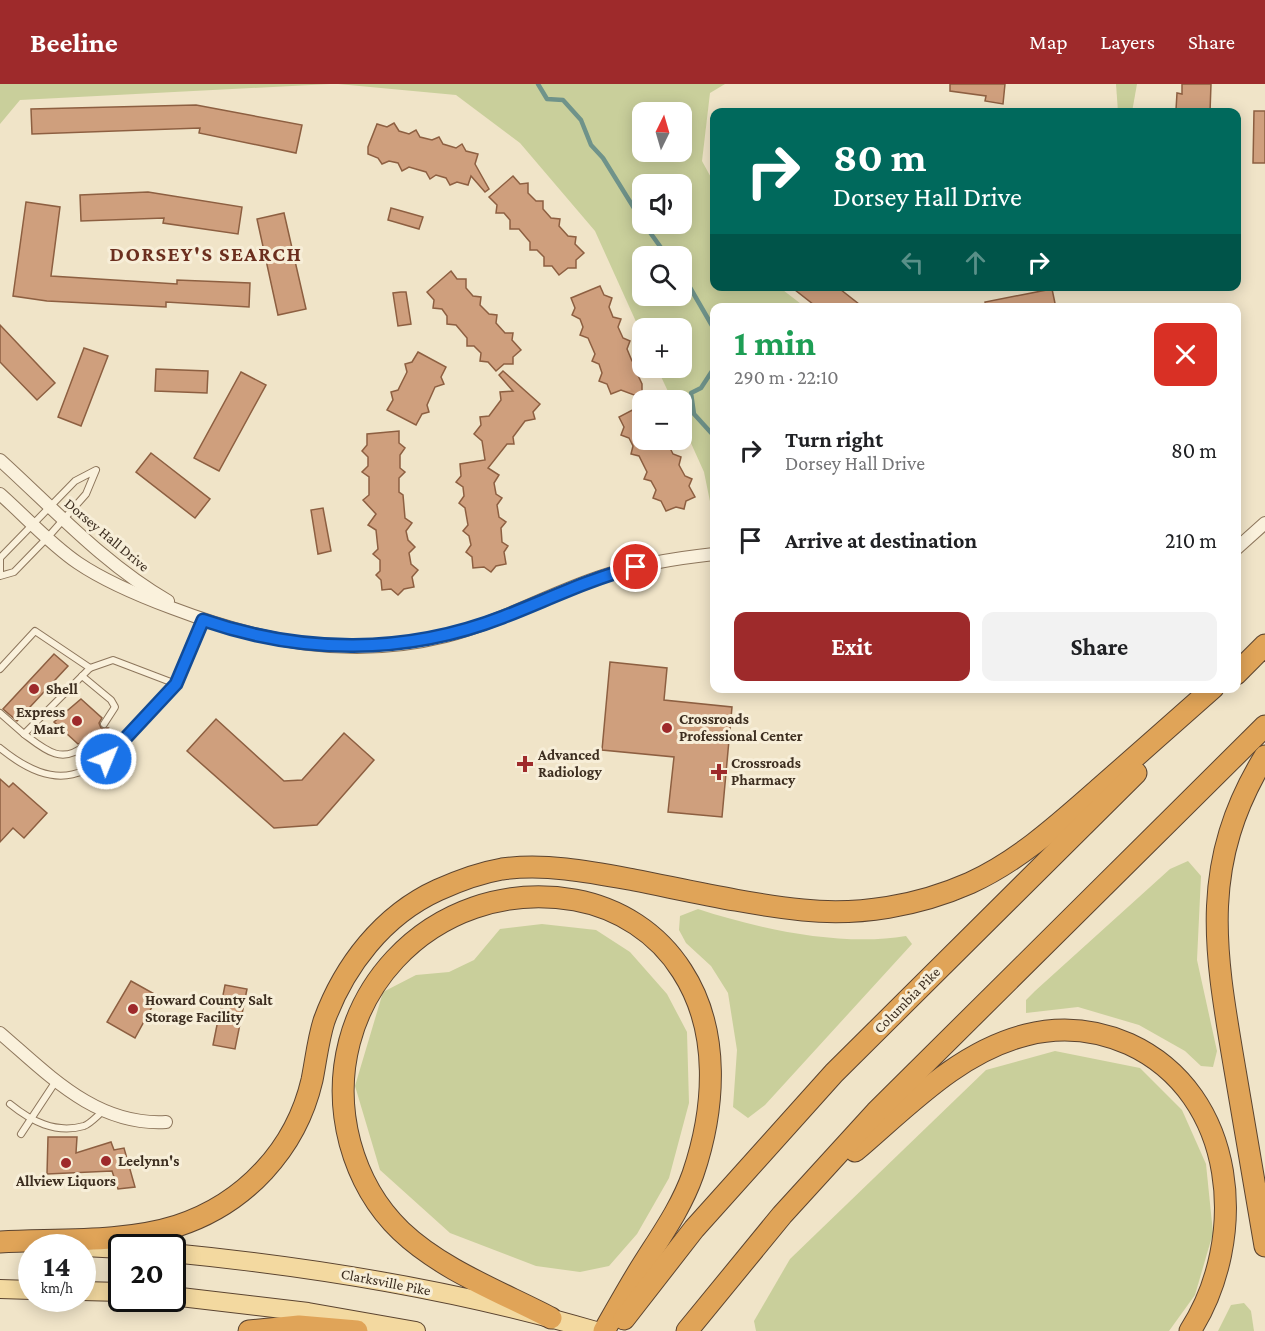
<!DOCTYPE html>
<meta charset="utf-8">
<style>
body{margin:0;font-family:"Crimson Pro",serif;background:#f2f2f2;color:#202124;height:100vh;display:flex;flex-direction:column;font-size:22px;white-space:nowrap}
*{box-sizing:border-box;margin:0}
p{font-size:20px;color:#757577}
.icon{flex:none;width:33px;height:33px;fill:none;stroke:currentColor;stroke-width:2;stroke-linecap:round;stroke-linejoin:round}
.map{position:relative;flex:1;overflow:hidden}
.details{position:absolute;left:710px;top:219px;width:531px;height:390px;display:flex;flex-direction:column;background:#fff;border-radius:12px;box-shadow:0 3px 15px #0003}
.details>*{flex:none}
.banner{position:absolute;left:710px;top:24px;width:531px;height:183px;border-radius:12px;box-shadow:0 3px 15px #0003;background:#00695c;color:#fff;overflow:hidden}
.needle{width:39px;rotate:5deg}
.controls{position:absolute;left:632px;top:18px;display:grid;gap:12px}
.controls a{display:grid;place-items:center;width:60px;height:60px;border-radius:12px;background:#fff;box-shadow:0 3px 15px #0003;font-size:30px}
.speed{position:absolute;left:18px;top:1150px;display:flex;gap:12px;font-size:30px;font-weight:700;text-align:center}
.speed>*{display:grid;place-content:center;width:78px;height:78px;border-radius:50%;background:#fff;box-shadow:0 3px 15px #0003;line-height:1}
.speed small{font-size:15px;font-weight:400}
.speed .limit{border:3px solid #111;border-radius:9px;background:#fff;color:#111}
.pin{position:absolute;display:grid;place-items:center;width:51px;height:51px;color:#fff;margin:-26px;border:3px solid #fff;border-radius:50%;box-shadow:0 2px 6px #0007}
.me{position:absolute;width:66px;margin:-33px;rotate:44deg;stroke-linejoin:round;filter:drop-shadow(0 0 4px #0008)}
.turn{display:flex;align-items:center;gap:21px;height:126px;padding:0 24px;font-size:27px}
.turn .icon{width:78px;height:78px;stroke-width:2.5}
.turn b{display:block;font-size:42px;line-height:51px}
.lanes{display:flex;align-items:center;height:57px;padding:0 24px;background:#0003;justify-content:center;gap:30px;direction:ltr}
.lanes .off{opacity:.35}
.round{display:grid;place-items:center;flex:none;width:63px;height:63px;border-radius:12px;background:#f2f2f2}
.head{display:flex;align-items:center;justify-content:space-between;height:102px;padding:0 24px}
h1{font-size:36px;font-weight:700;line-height:45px;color:#1e9e55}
.button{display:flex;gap:12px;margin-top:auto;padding:12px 24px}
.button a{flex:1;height:69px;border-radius:12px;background:#9e2a2b;color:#fff;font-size:24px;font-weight:700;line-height:69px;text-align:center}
.button a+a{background:#f2f2f2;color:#202124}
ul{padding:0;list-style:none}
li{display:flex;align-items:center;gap:18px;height:90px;padding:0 24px}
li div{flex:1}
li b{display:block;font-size:22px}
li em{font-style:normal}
header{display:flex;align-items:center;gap:36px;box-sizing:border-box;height:84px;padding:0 30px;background:#9e2a2b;color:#fff}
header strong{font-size:28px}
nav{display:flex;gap:33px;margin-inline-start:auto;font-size:21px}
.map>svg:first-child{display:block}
.green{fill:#c9cf9b;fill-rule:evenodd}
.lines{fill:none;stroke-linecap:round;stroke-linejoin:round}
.stream{stroke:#6f938a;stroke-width:4.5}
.building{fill:#cf9f7d;stroke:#8d5f41;stroke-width:1.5}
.lane-casing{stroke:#8d765c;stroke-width:8}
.street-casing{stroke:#8d765c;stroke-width:14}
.primary-casing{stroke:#5b4430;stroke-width:20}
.highway-casing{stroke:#5b4430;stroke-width:23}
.lane{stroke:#faf1dc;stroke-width:6}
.street{stroke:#faf1dc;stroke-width:12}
.primary{stroke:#f3d9a0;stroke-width:18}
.highway{stroke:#e0a458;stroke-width:21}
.route-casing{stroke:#114b97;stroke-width:15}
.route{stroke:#1a73e8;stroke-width:10}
.poi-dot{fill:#9e2a2b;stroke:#f7eed8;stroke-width:2}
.labels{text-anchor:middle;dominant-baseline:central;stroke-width:6;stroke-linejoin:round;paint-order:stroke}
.street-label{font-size:15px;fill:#3d2e20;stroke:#f7eed8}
.poi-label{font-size:15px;font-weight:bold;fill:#3d2e20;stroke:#f7eed8;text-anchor:start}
.district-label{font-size:21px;font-weight:bold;letter-spacing:1.5px;fill:#6b2e1e;stroke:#f7eed8}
</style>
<header>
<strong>Beeline</strong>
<nav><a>Map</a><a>Layers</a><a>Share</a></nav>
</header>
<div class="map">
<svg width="1265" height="1247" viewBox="0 0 1265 1247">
<rect width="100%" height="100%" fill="#f0e4c8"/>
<g class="green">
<polygon points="0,0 330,0 20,16 0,40"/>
<path d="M338 0H725L710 9 702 77 714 99V202L779 203 805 223 714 224V437L704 388 681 337V316H672L657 284H681V244H642V251L595 147 520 59 456 11ZM681 28V68H642V28ZM642 100H681V140H642ZM642 172H681V212H642Z"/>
<polygon points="1116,0 1137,0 1132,28 1118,28"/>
<polygon points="1188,777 1201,792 1197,876 1217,967 1213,983 1201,982 1185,967 1139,941 1078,923 1026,929 1026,916 1035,907 1170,785"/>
<path d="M698 825C759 845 842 863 906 852L912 860 765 1021 748 1034 733 1023 737 966 728 909 711 882 686 859 679 846 680 832Z"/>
<polygon points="542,840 596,846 630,868 667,910 687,948 689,1019 669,1094 637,1150 609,1182 580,1188 536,1182 450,1149 380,1086 355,1002 383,908 416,891 449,888 474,876 500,845"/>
<polygon points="1055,967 1140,984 1182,1026 1206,1080 1213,1149 1195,1211 1169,1247 756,1247 754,1237 790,1175 986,986"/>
<polygon points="1244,1219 1251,1227 1254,1247 1218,1247 1231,1221"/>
</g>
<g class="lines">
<g class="stream">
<polyline points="538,0 547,15 563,16 581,36 591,61 603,74 642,137"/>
<polyline points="644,140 667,172"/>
<polyline points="681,188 714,245"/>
<polyline points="714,284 701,304 691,309 694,330 714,352"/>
</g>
</g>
<g class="building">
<polygon points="950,0 1005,0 1003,20 985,17 986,12 950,7"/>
<polygon points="1182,0 1211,0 1210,28 1181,28 1176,26 1177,9 1182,10"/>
<polygon points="196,21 302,41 296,69 199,49 200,44 32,50 31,25"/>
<polygon points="1254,27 1265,27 1265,79 1253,79"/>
<polygon points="394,39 399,47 409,50 416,46 420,53 432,56 439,53 443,60 456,64 462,60 466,67 478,70 475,80 489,105 485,108 471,92 468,101 457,98 450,101 446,94 436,91 430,95 426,88 409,83 402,87 398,79 389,77 382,80 378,74 368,70 368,63 377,40 387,43"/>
<polygon points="513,92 520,100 528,99 528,109 536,117 543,117 543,125 551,134 560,135 559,142 568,152 576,153 575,160 584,169 576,176 576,184 568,184 559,191 552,182 544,182 544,173 537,166 530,166 530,158 519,145 510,145 510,136 504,129 496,129 497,121 489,113"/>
<polygon points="148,108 242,123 238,150 163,139 164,134 81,137 80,111"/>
<polygon points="26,118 60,123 51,192 177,200 177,196 250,199 249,223 166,218 166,223 47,217 13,212"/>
<polygon points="391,124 423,133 419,145 388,136"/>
<polygon points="284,129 306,225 278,231 257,135"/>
<polygon points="451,187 457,195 466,195 466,204 473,212 481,213 480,221 489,230 497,231 496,239 505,249 513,249 512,256 521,266 513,273 513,280 504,280 496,287 488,278 480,277 481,269 474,262 467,262 467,254 456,241 447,240 447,232 442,225 433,224 434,216 427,208"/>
<polygon points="600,202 604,211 612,214 609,223 613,233 621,235 618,243 623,254 630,257 627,265 632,277 639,280 636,287 642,300 642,314 621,306 611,310 607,300 599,297 602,289 599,280 592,277 595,270 588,254 580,251 583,243 580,235 572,231 575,224 571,214"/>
<polygon points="790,202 836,202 864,224 818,224"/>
<polygon points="1052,205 1056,224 986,224 985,218"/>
<polygon points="401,208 406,208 411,240 398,242 393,209"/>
<polygon points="0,241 55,299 37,316 0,278"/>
<polygon points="84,264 108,272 81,342 58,333"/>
<polygon points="418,268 446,283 441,293 444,300 435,303 427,321 429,328 422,330 416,341 387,326 393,316 391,308 398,306 407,288 405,280 412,278"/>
<polygon points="156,285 208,287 207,309 155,307"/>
<polygon points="503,287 540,320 533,328 535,335 525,337 513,353 514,360 507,360 488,384 499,391 494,399 496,410 502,414 497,421 499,433 506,438 501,444 502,458 508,462 504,468 506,480 496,482 491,488 484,483 473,484 472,473 466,468 471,461 469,452 463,447 468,441 465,424 459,419 464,412 463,403 456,398 461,392 460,380 485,376 482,357 474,350 481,341 480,333 489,332 501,316 500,308 513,307 499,291"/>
<polygon points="241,288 266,301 219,387 194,374"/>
<polygon points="642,321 642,356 666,356 673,370 681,373 679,381 685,392 692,395 689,402 695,413 686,417 684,425 676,423 666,427 661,417 653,414 656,406 651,397 644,395 647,388 639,372 631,370 633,362 629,354 621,351 624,343 619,333"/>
<polygon points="399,347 399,359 405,364 400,371 400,384 405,388 399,394 399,408 403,411 405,434 412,439 406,447 408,456 415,463 409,469 411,480 418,486 412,493 414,503 404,505 398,511 391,505 382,506 381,496 376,491 380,487 380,476 373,470 378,465 376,446 368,441 376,430 363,416 369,411 369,393 362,388 368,382 368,373 362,367 367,361 367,350"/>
<polygon points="151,369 210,415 195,434 136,388"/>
<polygon points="323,424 331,467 318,470 311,426"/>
<polygon points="54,570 68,582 17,637 3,625"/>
<polygon points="610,578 667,584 664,616 732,623 722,733 668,728 674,673 602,666"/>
<polygon points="81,615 102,634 99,639 101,644 108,644 89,664 87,658 78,660 54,638"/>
<polygon points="216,635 284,697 302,696 344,649 374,676 317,741 274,744 187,667"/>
<polygon points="0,695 9,703 13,699 47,729 24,754 13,744 0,758"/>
<polygon points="131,897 158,912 135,954 107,938"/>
<polygon points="225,901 247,905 235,965 213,961"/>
<polygon points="48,1053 77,1053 76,1069 111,1058 114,1066 124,1064 135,1103 118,1105 112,1087 47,1090"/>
</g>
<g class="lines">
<g class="lane-casing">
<g id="lane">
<polyline points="0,492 14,488 48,453 86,410 96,386 75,397 0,474 0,491"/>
<polyline points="0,585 35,547 90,584 113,576 176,600"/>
<polyline points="82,592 111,616 115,623 104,640"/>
<polyline points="0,629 24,650 90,584"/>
<path d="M24 650C44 665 61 681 84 662"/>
<path d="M0 664C58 711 90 694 136 644 149 629 165 615 176 600 189 581 195 557 203 536"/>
<path d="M10 1020C31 1037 55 1050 84 1042 90 1040 97 1032 102 1028"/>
<polyline points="21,1050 56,997"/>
</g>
</g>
<g class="street-casing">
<g id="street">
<path d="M0 376C54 425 105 481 168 517"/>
<path d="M0 410C25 432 50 460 78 479 106 498 140 512 172 524 261 558 351 576 446 552 501 538 550 509 603 492 639 480 677 474 714 470"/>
<polyline points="1236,465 1265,439"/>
<path d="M0 949C49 991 96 1042 166 1038"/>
</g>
</g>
<g class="primary-casing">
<g id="primary">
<polyline points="84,1163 122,1165"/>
<path d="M172 1169C316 1183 458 1206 596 1247"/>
<polyline points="0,1205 32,1206"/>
<polyline points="82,1207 122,1208"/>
<polyline points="172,1212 308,1228 416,1247"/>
</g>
</g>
<g class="highway-casing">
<g id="highway">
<polyline points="1236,590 1265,561"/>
<path d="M1265 672C1198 781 1215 868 1235 986 1245 1045 1255 1104 1265 1162"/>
<path d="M855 1067C907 1023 958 968 1026 951 1061 942 1097 946 1129 960 1238 1010 1249 1155 1190 1247"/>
<path d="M0 1158C56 1155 124 1159 177 1142 245 1120 296 1065 312 996 316 976 318 956 324 937 344 882 383 831 438 806 458 797 479 789 502 785 546 779 591 788 634 796 690 807 746 820 803 826 859 832 918 822 970 799 1020 776 1060 739 1101 703 1138 670 1176 637 1213 604"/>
<path d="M551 1234C501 1208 442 1186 401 1147 376 1123 359 1092 350 1059 313 918 432 791 575 816 619 824 658 849 682 887 721 947 715 1025 693 1090 680 1127 657 1157 637 1190 626 1208 615 1228 604 1247"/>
<polyline points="624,1235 694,1145 834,989 1136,689"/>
<polyline points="249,1247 299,1242 357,1247"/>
<polyline points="687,1247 782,1131 876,1028 1265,642"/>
</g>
</g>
<use href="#lane" class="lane"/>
<use href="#street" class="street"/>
<use href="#primary" class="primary"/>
<use href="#highway" class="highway"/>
</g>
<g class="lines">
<g class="route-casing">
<path id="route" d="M106 675 176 600 203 536C302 570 405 571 503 533 547 516 589 495 636 483"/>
</g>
<use href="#route" class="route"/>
</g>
<g class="poi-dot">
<circle cx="34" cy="605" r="6"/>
<circle cx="77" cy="637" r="6"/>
<circle cx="667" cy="644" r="6"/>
<path d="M522 671h6v6h6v6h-6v6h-6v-6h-6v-6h6z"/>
<path d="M716 679h6v6h6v6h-6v6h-6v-6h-6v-6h6z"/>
<circle cx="133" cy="925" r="6"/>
<circle cx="106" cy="1077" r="6"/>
<circle cx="66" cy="1079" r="6"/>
</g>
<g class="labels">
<g class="street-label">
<text transform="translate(107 451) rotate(40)">Dorsey Hall Drive</text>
<text transform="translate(907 916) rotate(-45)">Columbia Pike</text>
<text transform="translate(386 1198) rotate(11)">Clarksville Pike</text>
</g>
<g class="poi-label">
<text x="46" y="605">Shell</text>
<text x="65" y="628" text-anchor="end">Express<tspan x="65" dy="17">Mart</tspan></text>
<text x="679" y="635">Crossroads<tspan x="679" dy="17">Professional Center</tspan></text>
<text x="538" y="671">Advanced<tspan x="538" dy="17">Radiology</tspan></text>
<text x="731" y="679">Crossroads<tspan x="731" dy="17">Pharmacy</tspan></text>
<text x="145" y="916">Howard County Salt<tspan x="145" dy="17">Storage Facility</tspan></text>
<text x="118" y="1077">Leelynn's</text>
<text x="66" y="1097" text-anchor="middle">Allview Liquors</text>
</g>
<g class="district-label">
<text x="206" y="170">DORSEY'S SEARCH</text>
</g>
</g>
</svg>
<div class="controls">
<a><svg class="needle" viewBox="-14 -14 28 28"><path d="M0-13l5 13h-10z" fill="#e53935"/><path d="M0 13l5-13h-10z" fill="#757577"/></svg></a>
<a><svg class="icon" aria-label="sound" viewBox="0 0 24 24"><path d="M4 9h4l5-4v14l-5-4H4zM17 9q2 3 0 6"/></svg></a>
<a><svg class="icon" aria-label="search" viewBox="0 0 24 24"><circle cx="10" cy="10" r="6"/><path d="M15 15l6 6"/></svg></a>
<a>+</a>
<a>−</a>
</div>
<div class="speed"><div>14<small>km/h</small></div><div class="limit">20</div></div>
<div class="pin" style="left:636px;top:483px;background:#d93025"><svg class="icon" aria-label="arrive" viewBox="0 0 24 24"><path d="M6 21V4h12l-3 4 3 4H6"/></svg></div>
<svg class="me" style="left:106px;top:675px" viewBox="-20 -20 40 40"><circle r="17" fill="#1a73e8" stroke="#fff" stroke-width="3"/><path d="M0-11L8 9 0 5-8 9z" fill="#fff"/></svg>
<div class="banner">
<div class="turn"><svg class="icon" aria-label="right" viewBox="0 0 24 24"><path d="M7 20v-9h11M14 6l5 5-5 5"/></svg><div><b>80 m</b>Dorsey Hall Drive</div></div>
<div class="lanes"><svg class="icon off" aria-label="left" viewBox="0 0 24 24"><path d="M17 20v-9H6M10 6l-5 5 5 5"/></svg><svg class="icon off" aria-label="ahead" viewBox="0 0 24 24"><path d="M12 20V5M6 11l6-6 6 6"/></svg><svg class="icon" aria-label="right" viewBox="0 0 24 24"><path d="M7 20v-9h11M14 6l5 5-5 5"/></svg></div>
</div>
<section class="details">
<div class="head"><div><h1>1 min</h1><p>290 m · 22:10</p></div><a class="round" style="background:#d93025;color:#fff"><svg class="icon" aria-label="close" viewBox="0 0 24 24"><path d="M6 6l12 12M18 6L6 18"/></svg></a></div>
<ul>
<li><svg class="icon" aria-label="right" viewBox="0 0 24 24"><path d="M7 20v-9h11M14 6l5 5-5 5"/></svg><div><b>Turn right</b><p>Dorsey Hall Drive</p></div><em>80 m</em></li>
<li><svg class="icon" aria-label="arrive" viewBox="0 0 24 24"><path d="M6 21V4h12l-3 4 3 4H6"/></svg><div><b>Arrive at destination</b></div><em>210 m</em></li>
</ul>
<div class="button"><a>Exit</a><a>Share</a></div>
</section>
</div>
